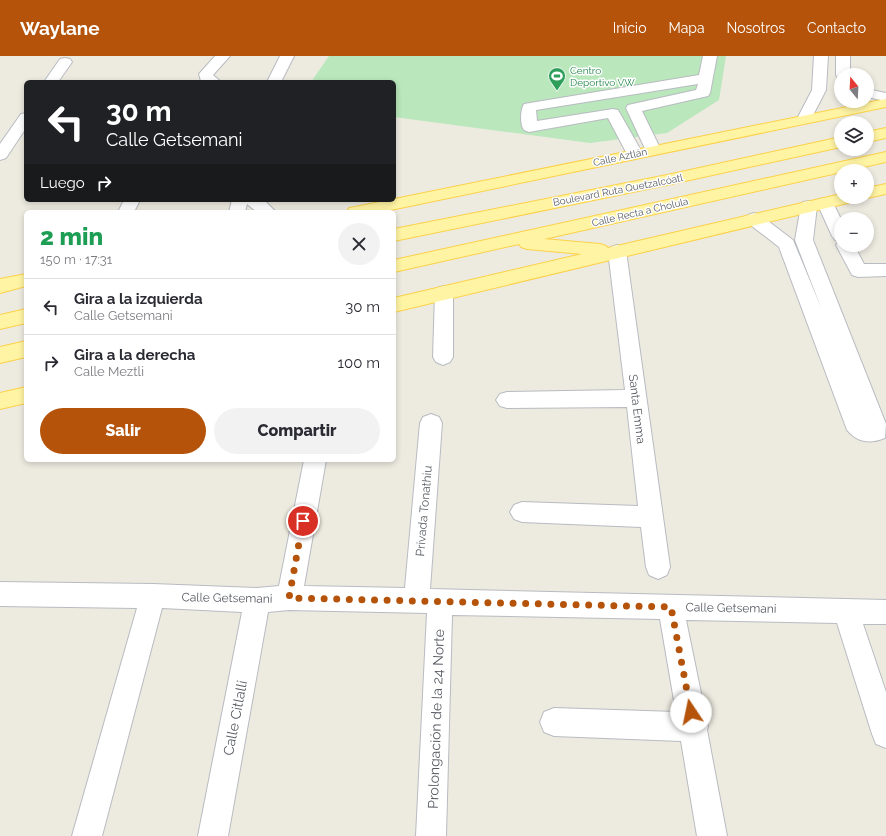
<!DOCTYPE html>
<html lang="es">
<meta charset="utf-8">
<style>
body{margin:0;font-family:Raleway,sans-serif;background:#f2f2f3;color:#2b2b33;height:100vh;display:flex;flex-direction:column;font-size:15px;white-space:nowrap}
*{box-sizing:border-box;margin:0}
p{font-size:13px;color:#7c7c81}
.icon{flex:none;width:22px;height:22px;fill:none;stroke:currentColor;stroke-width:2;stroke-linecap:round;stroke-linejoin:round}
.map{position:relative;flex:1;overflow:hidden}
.sheet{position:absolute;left:24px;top:154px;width:372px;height:252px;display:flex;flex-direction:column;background:#fff;border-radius:6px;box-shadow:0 2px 6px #0003}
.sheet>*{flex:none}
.top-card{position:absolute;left:24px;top:24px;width:372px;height:122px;border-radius:6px;box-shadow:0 2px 6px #0003;background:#202124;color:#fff;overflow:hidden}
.needle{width:26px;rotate:342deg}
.tools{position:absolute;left:834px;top:12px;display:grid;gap:8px}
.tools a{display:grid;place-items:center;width:40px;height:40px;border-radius:50%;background:#fff;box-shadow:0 2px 6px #0003;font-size:20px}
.pin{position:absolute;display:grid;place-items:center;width:34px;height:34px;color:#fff;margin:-17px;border:2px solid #fff;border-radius:50%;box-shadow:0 1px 4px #0007}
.me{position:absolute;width:44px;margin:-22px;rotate:349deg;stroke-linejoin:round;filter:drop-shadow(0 0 3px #0008)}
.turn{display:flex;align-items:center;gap:14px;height:84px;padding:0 16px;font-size:18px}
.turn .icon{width:52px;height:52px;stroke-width:2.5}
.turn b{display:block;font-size:28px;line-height:34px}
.then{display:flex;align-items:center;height:38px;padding:0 16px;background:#0003;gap:8px;font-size:15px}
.round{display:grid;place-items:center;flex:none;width:42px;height:42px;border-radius:21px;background:#f2f2f3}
.head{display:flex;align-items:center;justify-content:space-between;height:68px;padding:0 16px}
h1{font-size:24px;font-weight:800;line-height:30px;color:#1e9e55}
.primary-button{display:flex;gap:8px;margin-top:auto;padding:8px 16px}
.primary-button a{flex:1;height:46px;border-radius:24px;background:#b45309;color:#fff;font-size:16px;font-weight:800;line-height:46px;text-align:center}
.primary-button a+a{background:#f2f2f3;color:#2b2b33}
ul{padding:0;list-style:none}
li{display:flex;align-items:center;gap:12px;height:56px;padding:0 16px;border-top:1px solid #e1e1e2}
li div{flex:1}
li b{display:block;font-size:15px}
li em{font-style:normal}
header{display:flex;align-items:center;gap:24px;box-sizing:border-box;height:56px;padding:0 20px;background:#b45309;color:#fff}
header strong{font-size:19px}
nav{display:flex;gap:22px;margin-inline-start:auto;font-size:14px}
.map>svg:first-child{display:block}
.green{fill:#bae7bc}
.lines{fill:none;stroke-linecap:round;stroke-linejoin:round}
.minor-casing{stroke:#b8bbc1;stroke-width:2}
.major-casing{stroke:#fcd14a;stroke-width:2}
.minor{fill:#fff;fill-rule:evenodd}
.major{fill:#fff4a3;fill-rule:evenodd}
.route{stroke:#b45309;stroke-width:7;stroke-dasharray:0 12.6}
.labels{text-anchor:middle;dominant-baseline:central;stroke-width:3;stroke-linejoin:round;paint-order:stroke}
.far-leisure-label{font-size:10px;fill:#27864d;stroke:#fff;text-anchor:start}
.far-street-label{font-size:10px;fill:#595d63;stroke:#fff}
.street-label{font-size:12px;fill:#595d63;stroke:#fff}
.near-street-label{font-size:14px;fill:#595d63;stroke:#fff}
</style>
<header>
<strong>Waylane</strong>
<nav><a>Inicio</a><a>Mapa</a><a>Nosotros</a><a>Contacto</a></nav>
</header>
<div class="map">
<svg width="886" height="780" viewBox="0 0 886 780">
<rect width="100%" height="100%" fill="#edebe0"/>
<polygon class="green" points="329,0 726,0 719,44 667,77 590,87 394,61 394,26 311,26"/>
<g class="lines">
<g class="minor-casing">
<g id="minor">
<polygon points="215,0 230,0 213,19 221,26 201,25 199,18"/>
<polygon points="280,0 294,0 281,26 267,26"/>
<path d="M703 0H717L710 37 708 40 642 55 661 94 659 97H647L626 52 628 49 696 34 698 28 536 54 537 65 613 53 618 54 643 98 641 101H629L627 98 608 62 529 76 524 74C520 69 520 54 524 48L699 19Z"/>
<polygon points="814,0 828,0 826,34 811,63 809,66 799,66 797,63 812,34"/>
<polygon points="836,0 850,0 850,19 841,19 841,23 838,22 836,19"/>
<polygon points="65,2 70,3 72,6 58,26 44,26 60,3"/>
<polygon points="867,33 886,37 886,45 867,41"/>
<polygon points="26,57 26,72 6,102 0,104 0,88 21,58"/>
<polygon points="825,142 831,143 841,163 841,189 854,189 864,208 886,208 886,220 858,221 852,219 836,189 839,185 835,184 832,180 817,147 819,143"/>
<polygon points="124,144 140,144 134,156 118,156"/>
<polygon points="232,144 264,144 276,156 257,156 247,148 245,156 229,156"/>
<path d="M809 145 815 146 817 150 813 184 886 368 885 382C870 388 858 387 847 374L779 191 748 167 745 163 748 159 754 157 760 159 793 184 822 254 795 184 801 150 803 146Z"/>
<polygon points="617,189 623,191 626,195 670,511 667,519 658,523 649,519 646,511 641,471 522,466 514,463 510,456 514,449 522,446 638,450 627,351 507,352 500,350 496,344 500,338 507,336 625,334 608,195 611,191"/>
<polygon points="444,230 451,232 453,237 453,301 450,306 443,309 436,306 433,301 435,237 437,232"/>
<polygon points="431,358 439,361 442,367 430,533 886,544 886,568 863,568 886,636 886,692 876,688 872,678 837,567 686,564 708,671 707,674 727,780 697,780 681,685 554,680 544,676 540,666 544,656 554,652 676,656 660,563 452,559 446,780 416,780 427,557 289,554 268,556 228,780 198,780 242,556 162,552 102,780 72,780 137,552 0,550 0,526 153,528 257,532 279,530 304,404 326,404 304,530 405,532 420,367 423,361"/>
</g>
</g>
<g class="major-casing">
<g id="major">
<polygon points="886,43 886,51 381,156 347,156 349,152 355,151"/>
<polygon points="886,72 886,82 867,86 867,76"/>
<polygon points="841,81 841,91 667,129 394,185 394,173 667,119"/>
<polygon points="886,96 886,106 544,183 600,188 606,190 608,192 841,138 841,141 858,141 856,145 394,256 394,242 582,198 527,193 521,191 519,188 394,216 394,204"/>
<polygon points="886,128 886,138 867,142 862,141 867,141 867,132"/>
<polygon points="26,218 26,230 0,237 0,223"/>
<polygon points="26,253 26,267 0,273 0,259"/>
<polygon points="26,285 26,301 0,307 0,291"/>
<polygon points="26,331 26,347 0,353 0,337"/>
</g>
</g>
<use href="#minor" class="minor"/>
<use href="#major" class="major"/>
</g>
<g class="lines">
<polyline class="route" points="303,465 289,542 671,551 691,656"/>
</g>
<defs>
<g id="stadium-pin" transform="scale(0.9)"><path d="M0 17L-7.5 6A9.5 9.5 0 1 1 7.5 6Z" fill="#2e9e5b" stroke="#fff"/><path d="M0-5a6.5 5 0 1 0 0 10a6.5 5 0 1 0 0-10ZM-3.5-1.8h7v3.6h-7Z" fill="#fff"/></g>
</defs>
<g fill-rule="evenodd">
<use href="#stadium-pin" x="557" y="20"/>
</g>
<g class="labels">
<g class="far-leisure-label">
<text x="570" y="14">Centro<tspan x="570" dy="12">Deportivo VW</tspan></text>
</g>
<g class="far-street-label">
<text transform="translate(620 101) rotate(-12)">Calle Aztlán</text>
<text transform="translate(618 134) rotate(-11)">Boulevard Ruta Quetzalcóatl</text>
<text transform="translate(640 156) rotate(-13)">Calle Recta a Cholula</text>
</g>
<g class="street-label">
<text transform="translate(637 353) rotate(83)">Santa Emma</text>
<text transform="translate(424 455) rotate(-85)">Privada Tonathiu</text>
<text transform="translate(227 542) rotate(1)">Calle Getsemani</text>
<text transform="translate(731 552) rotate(1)">Calle Getsemani</text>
</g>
<g class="near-street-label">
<text transform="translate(235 662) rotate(-79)">Calle Citlalli</text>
<text transform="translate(436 663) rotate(-88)">Prolongación de la 24 Norte</text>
</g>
</g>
</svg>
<div class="tools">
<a><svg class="needle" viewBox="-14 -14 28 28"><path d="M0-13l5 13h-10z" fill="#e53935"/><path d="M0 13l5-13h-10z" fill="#7c7c81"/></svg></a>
<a><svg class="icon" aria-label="layers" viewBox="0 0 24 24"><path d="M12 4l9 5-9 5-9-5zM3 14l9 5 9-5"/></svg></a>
<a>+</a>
<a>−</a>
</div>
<div class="pin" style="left:303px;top:465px;background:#d93025"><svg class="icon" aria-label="arrive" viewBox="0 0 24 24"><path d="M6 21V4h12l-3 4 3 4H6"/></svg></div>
<svg class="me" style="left:691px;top:656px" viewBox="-20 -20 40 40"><circle r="19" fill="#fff"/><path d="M0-13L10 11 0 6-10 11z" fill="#b45309"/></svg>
<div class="top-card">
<div class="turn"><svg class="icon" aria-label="left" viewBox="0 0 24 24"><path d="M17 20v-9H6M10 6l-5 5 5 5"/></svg><div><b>30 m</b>Calle Getsemani</div></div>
<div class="then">Luego<svg class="icon" aria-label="right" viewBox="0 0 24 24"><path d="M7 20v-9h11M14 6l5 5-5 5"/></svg></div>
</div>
<section class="sheet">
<div class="head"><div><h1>2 min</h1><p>150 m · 17:31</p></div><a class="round"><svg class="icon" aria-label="close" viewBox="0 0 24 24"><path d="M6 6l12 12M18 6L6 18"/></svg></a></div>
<ul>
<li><svg class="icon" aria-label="left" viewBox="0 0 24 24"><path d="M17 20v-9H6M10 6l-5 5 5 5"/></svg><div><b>Gira a la izquierda</b><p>Calle Getsemani</p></div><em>30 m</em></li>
<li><svg class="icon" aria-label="right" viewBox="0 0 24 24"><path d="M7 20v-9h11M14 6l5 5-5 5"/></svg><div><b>Gira a la derecha</b><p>Calle Meztli</p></div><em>100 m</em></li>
</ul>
<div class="primary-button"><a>Salir</a><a>Compartir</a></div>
</section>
</div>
